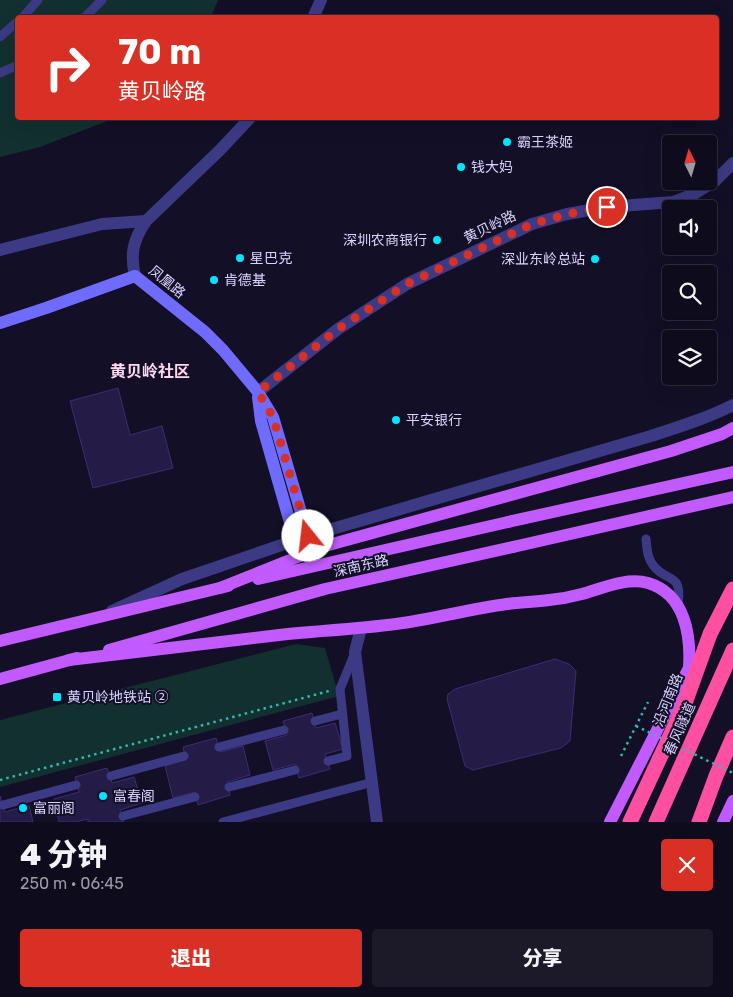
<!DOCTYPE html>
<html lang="zh">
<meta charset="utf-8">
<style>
body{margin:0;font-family:Rubik,"Noto Sans SC",sans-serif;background:#1c1929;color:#f1f3f6;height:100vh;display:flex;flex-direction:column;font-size:19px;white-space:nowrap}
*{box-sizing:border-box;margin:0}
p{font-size:16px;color:#9b9ba3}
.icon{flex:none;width:28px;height:28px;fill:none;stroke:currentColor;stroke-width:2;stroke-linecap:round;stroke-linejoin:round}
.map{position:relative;height:822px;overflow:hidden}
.details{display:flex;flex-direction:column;background:#0e0b1c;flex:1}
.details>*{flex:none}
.top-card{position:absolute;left:15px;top:15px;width:704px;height:105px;border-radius:5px;box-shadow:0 5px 20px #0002,0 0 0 1px #2e2b3b;background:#d93025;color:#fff;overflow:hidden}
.needle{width:32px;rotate:355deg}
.buttons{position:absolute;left:662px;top:135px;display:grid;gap:10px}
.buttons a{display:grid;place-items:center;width:55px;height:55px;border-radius:5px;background:#0e0b1c;box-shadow:0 5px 20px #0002,0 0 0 1px #2e2b3b;font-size:25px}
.pin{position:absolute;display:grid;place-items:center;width:42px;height:42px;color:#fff;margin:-21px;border:2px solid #fff;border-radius:50%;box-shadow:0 1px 5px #0007}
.me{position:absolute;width:55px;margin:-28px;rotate:344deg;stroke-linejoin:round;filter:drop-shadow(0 0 4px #0008)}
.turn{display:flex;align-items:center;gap:18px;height:105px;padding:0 20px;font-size:22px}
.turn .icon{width:65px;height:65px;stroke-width:2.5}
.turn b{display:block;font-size:35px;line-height:42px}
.round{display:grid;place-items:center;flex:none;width:52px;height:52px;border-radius:5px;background:#1c1929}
.headline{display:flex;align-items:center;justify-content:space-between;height:85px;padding:0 20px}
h1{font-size:30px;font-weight:800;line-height:38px}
.cta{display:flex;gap:10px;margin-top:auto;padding:10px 20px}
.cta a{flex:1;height:58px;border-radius:5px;background:#d93025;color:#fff;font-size:20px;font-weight:800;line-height:58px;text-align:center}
.cta a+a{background:#1c1929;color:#f1f3f6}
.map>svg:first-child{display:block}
.green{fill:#12302f}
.building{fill:#241b47;stroke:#3b2d73}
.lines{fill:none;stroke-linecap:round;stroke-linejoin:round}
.path{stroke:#2fb8b0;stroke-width:2.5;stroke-dasharray:2.5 4;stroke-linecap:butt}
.lane{stroke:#3d3a85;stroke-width:9}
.street{stroke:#3d3a85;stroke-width:12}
.secondary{stroke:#6f6bff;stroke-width:12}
.primary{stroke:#c25bff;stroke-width:12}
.highway{stroke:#ff4fa3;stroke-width:15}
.path-bridge{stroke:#2fb8b0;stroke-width:2.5;stroke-dasharray:2.5 4;stroke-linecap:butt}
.primary-bridge{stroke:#c25bff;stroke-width:12}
.route{stroke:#d93025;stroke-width:9;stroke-dasharray:0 16.2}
.poi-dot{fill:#00e5ff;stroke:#130f26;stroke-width:2}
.labels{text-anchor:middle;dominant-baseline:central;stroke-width:4;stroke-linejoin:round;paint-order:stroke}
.poi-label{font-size:14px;fill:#d9d4ff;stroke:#130f26;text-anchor:start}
.street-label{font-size:14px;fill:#d9d4ff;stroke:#130f26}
.quarter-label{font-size:16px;font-weight:bold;fill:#ffd6f0;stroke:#130f26}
</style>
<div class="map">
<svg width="733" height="822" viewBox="0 0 733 822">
<rect width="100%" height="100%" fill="#130f26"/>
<g class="green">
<polygon points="0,0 218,0 211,17 18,18 18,118 115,118 40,147 0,157"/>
<polygon points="296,644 325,648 339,696 0,787 0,720"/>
</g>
<g class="building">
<polygon points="118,388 130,435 162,426 173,468 93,488 70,401"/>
<polygon points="555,659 569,664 576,671 570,741 561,748 473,770 465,766 447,699 448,694 455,689"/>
<polygon points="312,713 316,728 335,723 343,749 325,754 330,769 299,778 295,764 273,770 265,741 287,735 283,721"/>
<polygon points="216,738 220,752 243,746 250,775 227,782 230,795 198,805 195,792 173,798 165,766 186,760 183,747"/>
<polygon points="107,768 112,783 134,777 142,803 120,810 124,822 88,822 88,819 75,822 59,822 54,799 79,792 75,777"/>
<polygon points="0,796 5,812 29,805 33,822 0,822"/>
</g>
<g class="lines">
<g class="path">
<polyline points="621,756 648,702"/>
<polyline points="0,780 329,691"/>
</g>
<g class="lane">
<polyline points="22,18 38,0"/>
<polyline points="84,18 102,0"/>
<polyline points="0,37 18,21"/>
<polyline points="0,73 18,65"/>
<path d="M646 539C647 548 647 558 653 565 666 583 683 572 678 604"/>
<polyline points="315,721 342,714"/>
<polyline points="219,747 284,730"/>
<polyline points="328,761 347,756 340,689 354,655"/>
<polyline points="111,776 184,756"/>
<polyline points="229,787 295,770"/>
<polyline points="3,805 76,785"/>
<polyline points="123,816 195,797"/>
<polyline points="223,822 373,782"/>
</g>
<g class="street">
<polyline points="313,18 321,0"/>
<polyline points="0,250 102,224 146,221"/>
<path d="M135 276C130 254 133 240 146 221L220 150 250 118"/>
<polyline points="258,392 338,329 407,284 476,251 532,224 567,214 607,207 673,202 694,194 715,181 733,163"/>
<path d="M112 611 182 579 308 536 651 436C679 427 707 418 733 405"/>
<polyline points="361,628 355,652 377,822"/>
</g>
<g class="secondary">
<polyline points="0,323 46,308 135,276 205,332 223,350 258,392 273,417 308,536"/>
<polyline points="258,397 261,421 295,540"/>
</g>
<g class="primary">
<polyline points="308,536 314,544 325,546"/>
<polyline points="258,579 508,522"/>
<polyline points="220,588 325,546 671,451 722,434 733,428"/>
<polyline points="0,641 228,586"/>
<polyline points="109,650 325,589 513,547"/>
<path d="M69 660C139 652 209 643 279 635 318 631 357 629 396 624 433 619 470 609 507 604 521 602 535 602 549 600 560 599 571 597 582 594 603 588 627 577 648 583 685 594 691 635 689 667"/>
<polyline points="0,679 77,658"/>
<polyline points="610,822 692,662"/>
<polyline points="723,822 733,801"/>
</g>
<g class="highway">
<polyline points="630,822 684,706 710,634 733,589"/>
<polyline points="656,822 733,650"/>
<polyline points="699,822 716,776 733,737"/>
</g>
<polyline class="path-bridge" points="636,726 733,773"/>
<g class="primary-bridge">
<polyline points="508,522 733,472"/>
<polyline points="513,547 733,497"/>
</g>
</g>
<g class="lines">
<polyline class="route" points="308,536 273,417 258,392 338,329 407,284 532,224 568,214 607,207"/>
</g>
<g class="poi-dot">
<circle cx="507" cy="142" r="5"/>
<circle cx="461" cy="167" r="5"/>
<circle cx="437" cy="240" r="5"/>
<circle cx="240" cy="258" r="5"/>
<circle cx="595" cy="259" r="5"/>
<circle cx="214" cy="280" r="5"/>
<circle cx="396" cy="420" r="5"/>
<rect x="52" y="692" width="10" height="10" rx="2.5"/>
<circle cx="103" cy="796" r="5"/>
<circle cx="23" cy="808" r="5"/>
</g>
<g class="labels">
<g class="poi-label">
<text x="517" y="142">霸王茶姬</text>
<text x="471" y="167">钱大妈</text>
<text x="427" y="240" text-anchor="end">深圳农商银行</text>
<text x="250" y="258">星巴克</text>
<text x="585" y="259" text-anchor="end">深业东岭总站</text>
<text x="224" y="280">肯德基</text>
<text x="406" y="420">平安银行</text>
<text x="67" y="697">黄贝岭地铁站 ②</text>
<text x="113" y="796">富春阁</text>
<text x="33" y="808">富丽阁</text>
</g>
<g class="street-label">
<text transform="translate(490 227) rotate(-26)">黄贝岭路</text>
<text transform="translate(167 282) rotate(39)">凤凰路</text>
<text transform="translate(361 566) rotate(-13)">深南东路</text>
<text transform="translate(668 700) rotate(-68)">沿河南路</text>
<text transform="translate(680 729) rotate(-66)">春风隧道</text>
</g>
<g class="quarter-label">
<text x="150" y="371">黄贝岭社区</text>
</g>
</g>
</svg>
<div class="buttons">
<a><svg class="needle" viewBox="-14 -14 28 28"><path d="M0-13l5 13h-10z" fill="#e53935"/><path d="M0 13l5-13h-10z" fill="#9b9ba3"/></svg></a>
<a><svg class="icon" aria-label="sound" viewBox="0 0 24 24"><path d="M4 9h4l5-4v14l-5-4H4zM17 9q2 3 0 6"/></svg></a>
<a><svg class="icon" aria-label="search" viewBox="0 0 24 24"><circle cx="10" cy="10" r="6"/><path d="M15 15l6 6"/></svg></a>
<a><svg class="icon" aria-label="layers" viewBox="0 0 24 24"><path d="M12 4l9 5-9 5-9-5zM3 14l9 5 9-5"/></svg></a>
</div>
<div class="pin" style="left:607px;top:207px;background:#d93025"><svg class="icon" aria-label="arrive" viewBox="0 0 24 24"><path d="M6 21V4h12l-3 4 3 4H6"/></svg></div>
<svg class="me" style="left:308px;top:536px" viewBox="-20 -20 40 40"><circle r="19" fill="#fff"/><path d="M0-13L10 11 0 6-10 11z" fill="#d93025"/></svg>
<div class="top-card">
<div class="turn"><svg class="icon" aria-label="right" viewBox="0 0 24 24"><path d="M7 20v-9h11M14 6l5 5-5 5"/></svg><div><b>70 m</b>黄贝岭路</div></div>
</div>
</div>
<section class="details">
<div class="headline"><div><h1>4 分钟</h1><p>250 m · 06:45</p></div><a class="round" style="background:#d93025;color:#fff"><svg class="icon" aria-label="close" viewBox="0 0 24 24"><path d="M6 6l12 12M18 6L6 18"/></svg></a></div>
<div class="cta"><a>退出</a><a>分享</a></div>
</section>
